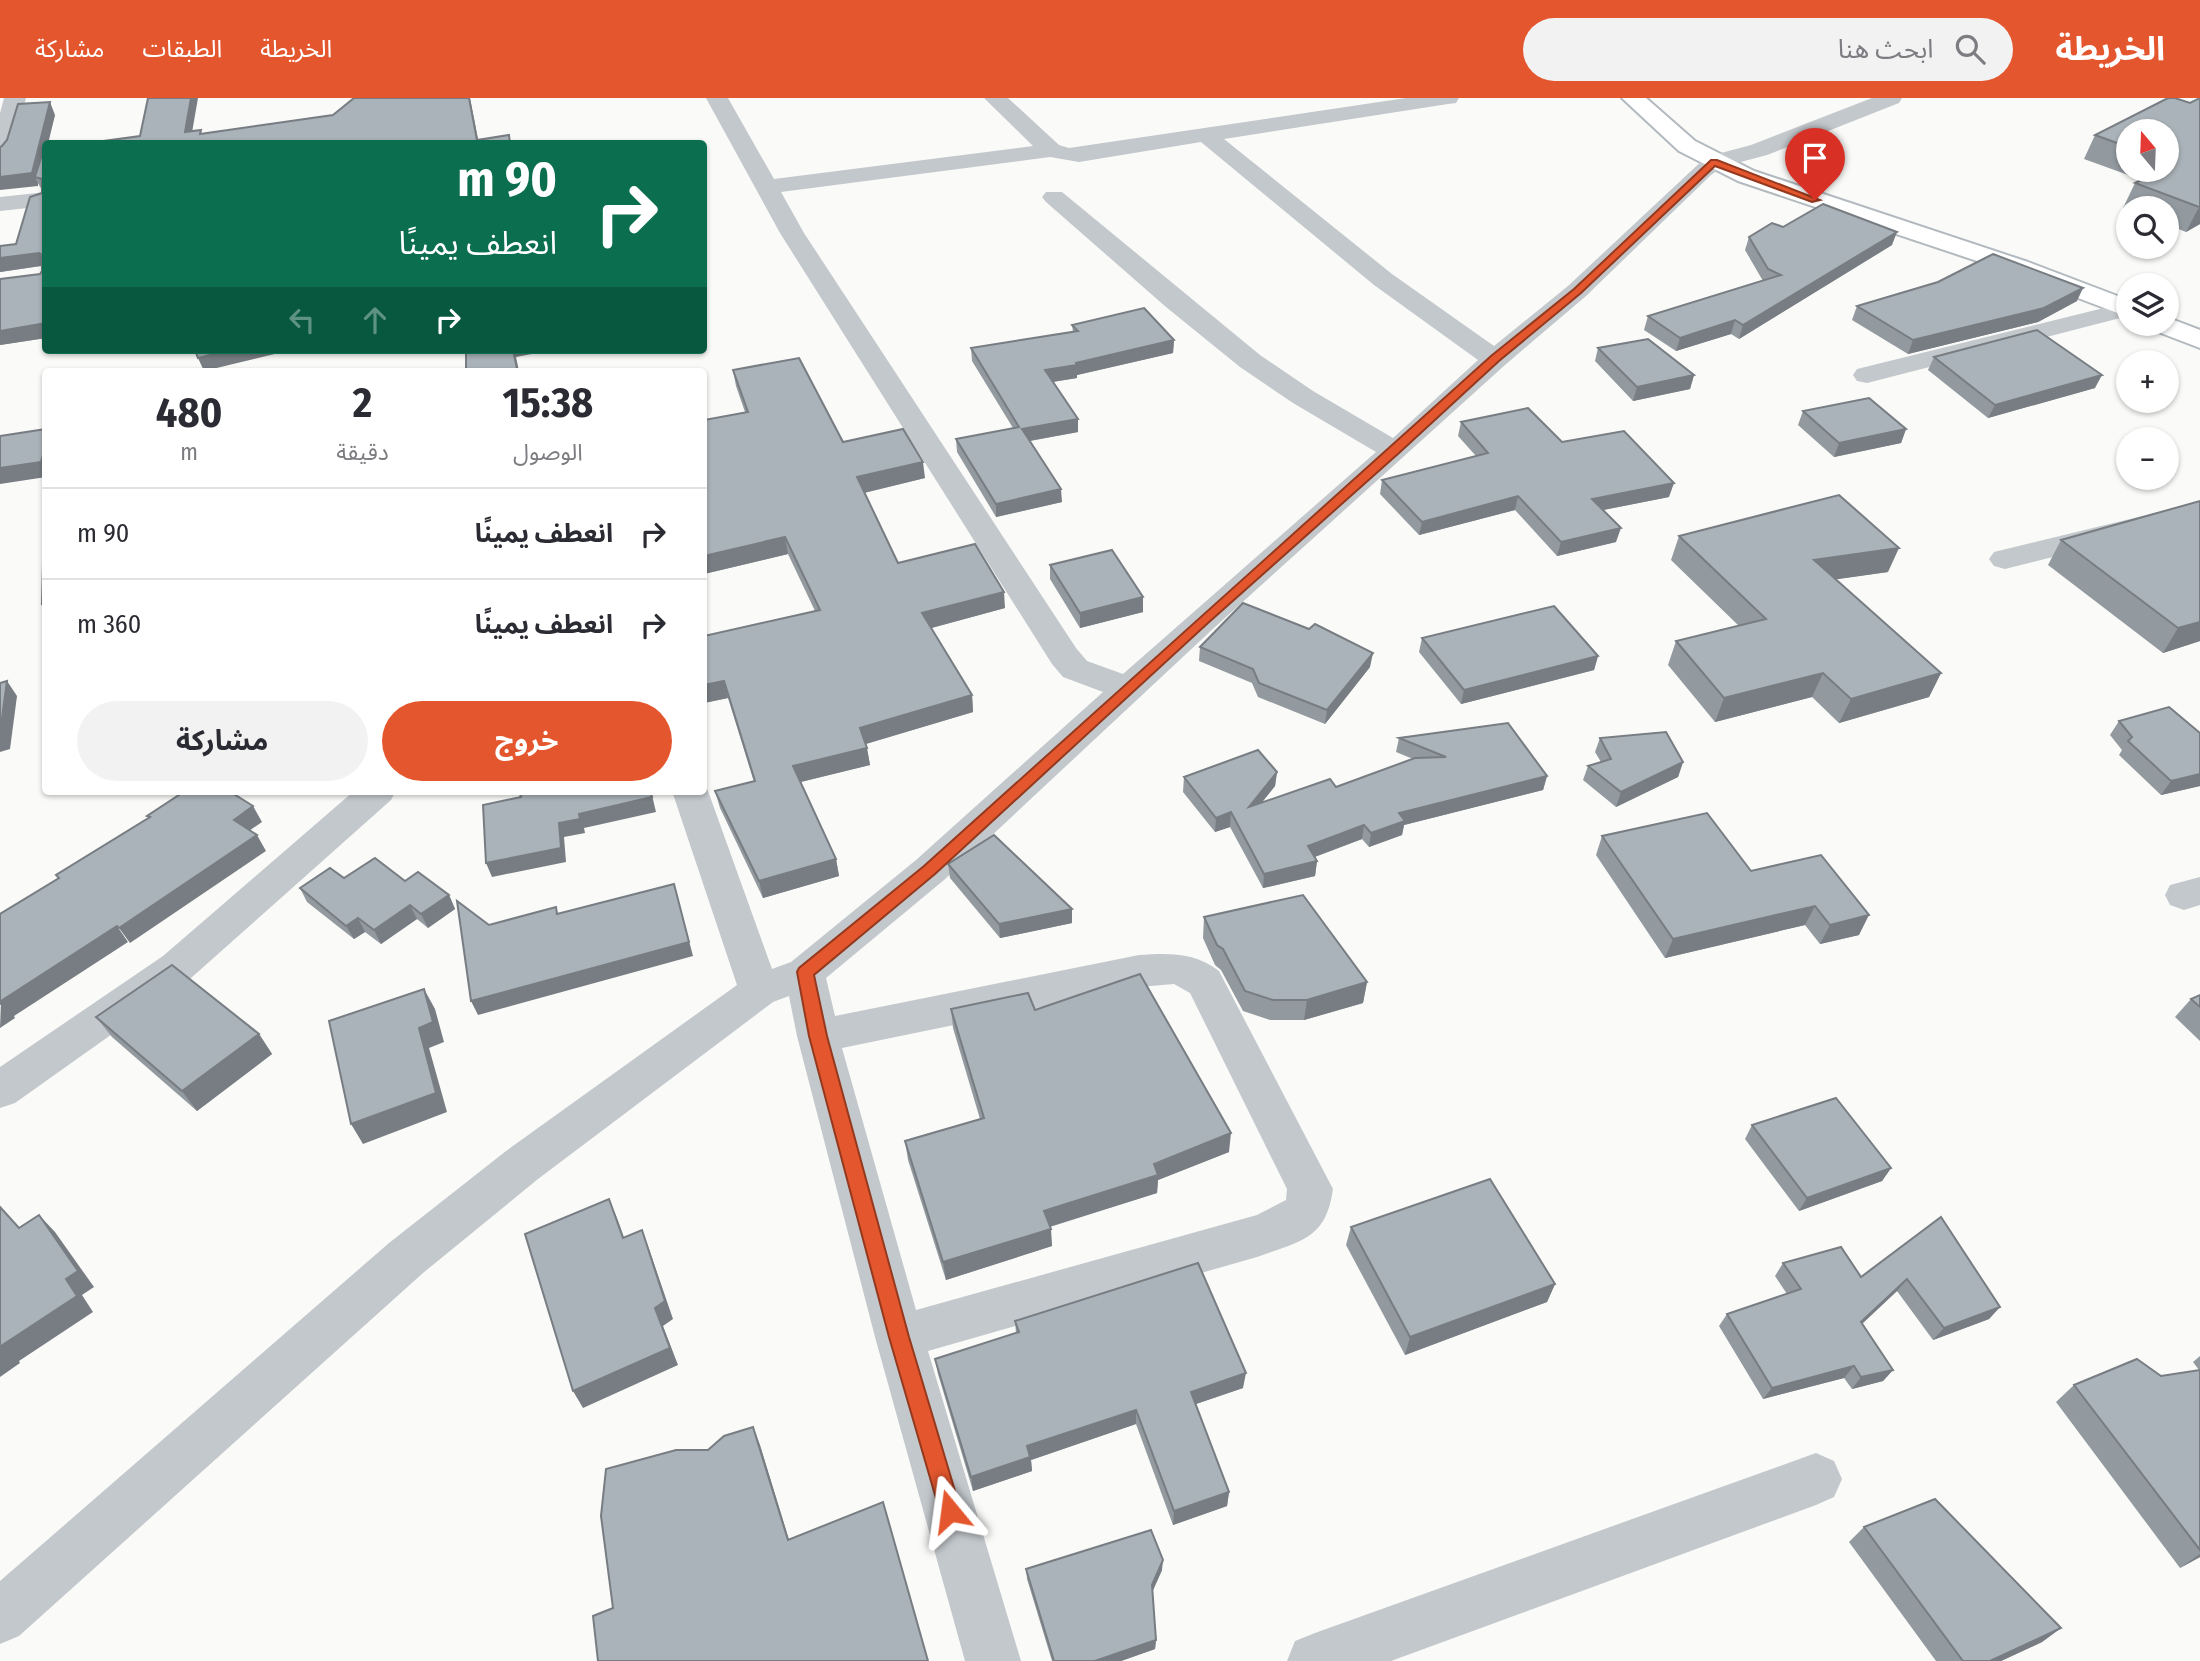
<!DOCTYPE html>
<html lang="ar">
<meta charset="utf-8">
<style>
body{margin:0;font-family:"Fira Sans Condensed","Noto Sans Arabic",sans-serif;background:#f2f2f3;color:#2b2b33;direction:rtl;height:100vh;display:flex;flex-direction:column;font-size:26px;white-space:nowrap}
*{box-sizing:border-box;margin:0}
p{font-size:23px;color:#7c7c81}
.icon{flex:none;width:38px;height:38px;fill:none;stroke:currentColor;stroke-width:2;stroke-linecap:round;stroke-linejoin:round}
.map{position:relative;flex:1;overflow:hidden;direction:ltr}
.drawer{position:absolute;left:42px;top:270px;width:665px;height:427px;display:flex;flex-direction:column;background:#fff;border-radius:7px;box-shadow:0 2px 5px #0004;direction:rtl}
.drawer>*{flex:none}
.hud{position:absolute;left:42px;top:42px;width:665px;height:214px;border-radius:7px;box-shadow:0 2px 5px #0004;direction:rtl;background:#0b6e4f;color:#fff;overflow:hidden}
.needle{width:46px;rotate:341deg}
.buttons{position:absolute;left:2116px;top:21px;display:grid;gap:14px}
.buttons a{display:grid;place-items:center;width:63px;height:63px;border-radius:50%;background:#fff;box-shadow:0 2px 5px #0004;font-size:35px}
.pin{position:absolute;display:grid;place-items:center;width:60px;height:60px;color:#fff;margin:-72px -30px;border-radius:50% 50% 50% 0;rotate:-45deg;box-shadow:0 0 7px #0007}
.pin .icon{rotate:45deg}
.me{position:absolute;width:77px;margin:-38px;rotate:344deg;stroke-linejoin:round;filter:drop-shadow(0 0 5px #0008)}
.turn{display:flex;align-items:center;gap:24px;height:147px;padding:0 35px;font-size:32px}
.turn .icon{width:91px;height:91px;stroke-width:2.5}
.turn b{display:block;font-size:49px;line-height:60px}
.lanes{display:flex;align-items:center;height:66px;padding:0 35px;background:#0003;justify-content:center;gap:35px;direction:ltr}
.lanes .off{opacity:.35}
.eta{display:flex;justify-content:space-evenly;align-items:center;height:119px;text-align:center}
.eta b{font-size:42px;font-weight:700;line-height:49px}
.cta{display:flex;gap:14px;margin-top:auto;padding:14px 35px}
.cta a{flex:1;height:80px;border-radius:42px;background:#e4572e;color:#fff;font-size:28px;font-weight:700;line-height:80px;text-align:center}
.cta a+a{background:#f2f2f3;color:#2b2b33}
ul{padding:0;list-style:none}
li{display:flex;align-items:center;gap:21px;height:91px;padding:0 35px;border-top:2px solid #e1e1e2}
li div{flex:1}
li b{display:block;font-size:26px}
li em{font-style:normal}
header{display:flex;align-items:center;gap:42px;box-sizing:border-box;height:98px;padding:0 35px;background:#e4572e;color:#fff}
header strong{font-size:33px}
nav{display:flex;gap:38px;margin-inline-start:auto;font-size:24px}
.search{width:490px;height:63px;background:#f2f2f3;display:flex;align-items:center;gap:18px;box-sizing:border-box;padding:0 24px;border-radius:38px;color:#7c7c81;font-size:26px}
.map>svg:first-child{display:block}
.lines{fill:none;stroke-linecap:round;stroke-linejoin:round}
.secondary-casing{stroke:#b3babf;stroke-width:4}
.minor{fill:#c3c8cc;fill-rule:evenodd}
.secondary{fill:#fff;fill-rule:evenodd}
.wall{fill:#929a9f;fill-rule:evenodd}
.shaded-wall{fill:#777d82}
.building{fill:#aab3b9;stroke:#777d82;stroke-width:2}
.route{fill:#e4572e;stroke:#94391e;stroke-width:2}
</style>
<header>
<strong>الخريطة</strong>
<div class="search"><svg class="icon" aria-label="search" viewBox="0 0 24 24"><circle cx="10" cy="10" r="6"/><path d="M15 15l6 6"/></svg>ابحث هنا</div>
<nav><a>الخريطة</a><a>الطبقات</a><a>مشاركة</a></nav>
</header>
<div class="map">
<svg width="2200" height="1563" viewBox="0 0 2200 1563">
<rect width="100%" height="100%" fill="#fafaf8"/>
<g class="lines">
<g class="secondary-casing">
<g id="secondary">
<polygon points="1622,0 1646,0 1695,43 1754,73 2028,164 2128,202 2128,219 2010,174 1738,83 1679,53"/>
<polygon points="2166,219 2200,232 2200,250 2153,232 2149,226 2166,226"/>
</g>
</g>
<g class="minor">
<polygon points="4,0 26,0 11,53 8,58 0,60 0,15"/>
<path d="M706 0H728L774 81 1033 48 984 0H1008L1059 47 1069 50 1406 0H1459L1456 5 1448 6 1224 41 1392 176 1494 248 1568 188 1706 59 1751 47 1872 0H1902L1899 5 1767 57 1722 69 1711 77 1586 198 1505 267 1215 529 944 782 826 880 835 918 1139 857C1169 855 1194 854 1219 873L1333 1091C1326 1142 1300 1143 1257 1159L928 1253 1021 1563H965L875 1239 797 938 789 898 773 904 538 1081 423 1175 19 1538 0 1546V1483L389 1145 506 1053 737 887 672 693H704V685L708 693 772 871 791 864 916 762 1103 594 1063 579 1052 566 780 135ZM1201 44 1374 187 1478 262 1393 340 1313 293 1260 257 1062 94H1046L1042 99 1046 104 1166 209 1240 269 1293 305 1376 354 1123 576 1087 563 1076 550 804 135 781 94 1050 59 1079 64ZM1174 886 1190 895 1287 1091 1286 1102 1257 1117 916 1212 842 950 1139 889Z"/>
<polygon points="46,94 46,108 0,113 0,99"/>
<polygon points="2128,204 2128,218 1867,285 1857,283 1853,277 1857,271"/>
<polygon points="2200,404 2200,422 2005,471 1994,468 1989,461 1994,454"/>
<polygon points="354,693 396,693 391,702 191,880 15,1005 0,1010 0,969 163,858"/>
<polygon points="2200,779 2200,807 2184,812 2170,807 2165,797 2170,787"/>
<polygon points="1816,1355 1834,1363 1842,1381 1834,1399 1816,1407 1391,1563 1287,1563 1295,1543 1315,1535"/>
</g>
<use href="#secondary" class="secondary"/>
</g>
<g class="wall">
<path d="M2190 5 2200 126 2186 134 2166 126V110H2128V111L2123 110 2135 85 2142 82 2084 61 2095 37ZM2128 33H2166V72H2128Z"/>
<polygon points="55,17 46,46 46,240 0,247 42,173 42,168 0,174 0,148 16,146 42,95 42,92 38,85 38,88 2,48"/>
<polygon points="1783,129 1892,147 1739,241 1731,236 1676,253 1644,232 1648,218 1763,183 1745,152 1749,139"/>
<polygon points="2077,203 2038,224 1908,256 1852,222 1857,208"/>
<polygon points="1072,227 1174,242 1173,255 1077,277 1077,280 1053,284 1078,321 1078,334 1030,343 1062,404 996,419 957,354 956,341 1013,330 972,263 971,250 1073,234"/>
<polygon points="1598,250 1694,277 1690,291 1633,303 1595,263"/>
<polygon points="1934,259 2095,290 1988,320 1928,272"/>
<polygon points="733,272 843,344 925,380 864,395 898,465 1005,510 931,530 972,597 973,614 866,646 870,667 801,684 836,761 839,778 763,800 720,710 715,693 754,684 728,600 704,605 815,513 788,456 704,476 704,322 745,314 736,288"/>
<polygon points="1803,313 1906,331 1901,345 1834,359 1798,327"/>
<polygon points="1461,324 1562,344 1669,399 1603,412 1616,444 1557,458 1515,412 1419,437 1380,396 1382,382 1476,358 1458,338"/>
<polygon points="1679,438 1888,474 1836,481 1941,575 1929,599 1839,625 1812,599 1715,624 1668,567 1676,543 1739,528 1671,462"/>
<polygon points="2061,442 2200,543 2163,555 2048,467"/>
<polygon points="1050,467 1143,499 1143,514 1080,530 1050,481"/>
<polygon points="1422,540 1598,558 1594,572 1461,606 1419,554"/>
<polygon points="1200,549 1370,569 1325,626 1258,599 1252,585 1199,563"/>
<polygon points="2119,623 2200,635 2200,688 2161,697 2119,657 2122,652 2110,637"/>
<polygon points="1399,640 1547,678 1543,692 1404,727 1402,737 1369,749 1362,741 1315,759 1317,763 1315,778 1263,790 1230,729 1215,734 1183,694 1184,679 1277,674 1275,688 1262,704 1336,689 1413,661 1396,654"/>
<polygon points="1600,640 1683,664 1678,679 1616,709 1583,682 1588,668 1601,664 1595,654"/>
<polygon points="1602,738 1751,773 1821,757 1859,837 1820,846 1805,827 1665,860 1596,757"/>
<polygon points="948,766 1072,811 1072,825 1000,840 950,780"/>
<polygon points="344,780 405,783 449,797 455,811 428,830 417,821 381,846 365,834 354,841 307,804 300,790"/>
<polygon points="1204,819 1367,884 1363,905 1304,922 1270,922 1243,913 1221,872 1215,867 1203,840"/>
<polygon points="2200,897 2200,943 2175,919 2191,901"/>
<polygon points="951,911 1035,912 1229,1054 1158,1082 1157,1095 1050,1129 1052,1148 946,1182 908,1062 905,1043 980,1021 953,930"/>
<polygon points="96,919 259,936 272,956 197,1013 112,939"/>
<polygon points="1752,1027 1891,1070 1882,1083 1799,1113 1745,1041"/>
<polygon points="1941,1119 2000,1209 1989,1221 1933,1242 1897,1193 1862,1226 1893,1272 1883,1283 1852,1291 1844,1280 1763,1301 1719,1228 1727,1216 1787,1196 1775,1178 1783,1165 1861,1179"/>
<polygon points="1351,1129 1555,1186 1547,1204 1405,1257 1346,1147"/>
<polygon points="1015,1223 1243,1290 1196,1306 1229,1394 1227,1408 1173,1427 1136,1326 1031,1362 1032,1373 973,1393 938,1276 935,1261 1016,1235"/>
<polygon points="2200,1258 2200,1459 2180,1470 2056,1304 2074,1287 2161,1278 2199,1272 2193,1264"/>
<polygon points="1864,1429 2061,1530 2042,1544 2001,1563 1936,1563 1849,1444"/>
<polygon points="1026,1471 1162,1472 1152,1494 1156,1542 1155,1551 1121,1563 1052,1563 1027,1481"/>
</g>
<g class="shaded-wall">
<polygon points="191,0 198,0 190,46 185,34"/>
<polygon points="469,0 470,0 479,46 478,46"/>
<polygon points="50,4 55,17 48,46 46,46 46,57 35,79 38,85 38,88 0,92 0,79"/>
<polygon points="2199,109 2200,109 2200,126 2186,134"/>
<polygon points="1897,134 1892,147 1739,241 1743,227"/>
<polygon points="39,155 46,167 0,174 0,160"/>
<polygon points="2083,190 2077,203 2038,224 1908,256 1913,242"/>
<polygon points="1735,222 1731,236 1676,253 1680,240"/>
<polygon points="46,225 46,240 0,247 0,233"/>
<polygon points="1174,242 1173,255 1077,277 1077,280 1045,285 1045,272"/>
<polygon points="230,252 291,252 204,273 198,260"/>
<polygon points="513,252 553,252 516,259 519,273 508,273"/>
<polygon points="1694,277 1690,291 1633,303 1637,289"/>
<polygon points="2102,277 2095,290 1988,320 1995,307"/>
<polygon points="1078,321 1078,334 1023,344 1022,331"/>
<polygon points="1906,331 1901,345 1834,359 1839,345"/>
<polygon points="46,346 46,379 0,386 0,370"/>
<polygon points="923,364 925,380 859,396 857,379"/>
<polygon points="1674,385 1669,399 1588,415 1592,401"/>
<polygon points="1061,391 1062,404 996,419 996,406"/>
<polygon points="1518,398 1515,412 1419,437 1422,424"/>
<polygon points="1621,430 1616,444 1557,458 1561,444"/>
<polygon points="785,439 788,456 704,476 704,458"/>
<polygon points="1899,450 1888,474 1804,486 1814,462"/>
<polygon points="1004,494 1005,510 924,532 922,515"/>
<polygon points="1143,499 1143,514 1080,530 1080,515"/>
<polygon points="2200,524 2200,543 2163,555 2178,530"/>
<polygon points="1373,555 1370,569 1325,626 1327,612"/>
<polygon points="1598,558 1594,572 1461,606 1464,592"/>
<polygon points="1823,575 1812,599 1715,624 1724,600"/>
<polygon points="1941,575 1929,599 1839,625 1851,601"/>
<polygon points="7,583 17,598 10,651 0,654 0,635"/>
<polygon points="724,583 728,600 704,605 704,587"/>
<polygon points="972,597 973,614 862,647 860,630"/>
<polygon points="867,650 870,667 796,685 793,668"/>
<polygon points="1683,664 1678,679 1616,709 1621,694"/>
<polygon points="1277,674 1275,688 1247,723 1249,709"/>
<polygon points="2200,676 2200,688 2161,697 2171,683"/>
<polygon points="1547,678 1543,692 1404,727 1402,737 1369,749 1371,735 1399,715"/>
<polygon points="650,693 651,693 656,714 584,730 585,735 564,739 566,764 492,779 486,765 559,725 579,716"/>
<polygon points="253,708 262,724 243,737 234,722"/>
<polygon points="1231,714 1230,729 1215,734 1216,720"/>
<polygon points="1364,727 1362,741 1306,762 1308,748"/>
<polygon points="257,737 266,753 130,845 119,830"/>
<polygon points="836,761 839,778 763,800 759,783"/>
<polygon points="1317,763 1315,778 1263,790 1264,776"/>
<polygon points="674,786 693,858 478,917 471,903"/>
<polygon points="449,797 455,811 428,830 421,816"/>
<polygon points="410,807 417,821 381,846 374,832"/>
<polygon points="1815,808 1805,827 1665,860 1673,841"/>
<polygon points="1072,811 1072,825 1000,840 999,826"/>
<polygon points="1869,817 1859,837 1820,846 1830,827"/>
<polygon points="358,820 365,834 354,841 346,828"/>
<polygon points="117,828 128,844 14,918 15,920 0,930 1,903"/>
<polygon points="1367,884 1363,905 1304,922 1307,902"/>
<polygon points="424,891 435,911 444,944 429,950 447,1014 363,1046 351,1026 419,930"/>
<polygon points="259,936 272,956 197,1013 182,993"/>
<polygon points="1231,1035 1229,1054 1158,1082 1157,1095 1045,1130 1044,1113"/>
<polygon points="1891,1070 1882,1083 1799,1113 1807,1100"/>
<polygon points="609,1101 617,1120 631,1159 623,1140"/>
<polygon points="39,1117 55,1134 94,1189 82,1197 93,1214 19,1263 20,1265 0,1279 0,1252 1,1248 66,1181"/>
<polygon points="1051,1131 1052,1148 946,1182 943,1164"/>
<polygon points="642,1132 649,1151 673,1221 663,1228 678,1267 583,1310 573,1293 655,1210"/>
<polygon points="1907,1181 1897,1193 1851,1236 1861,1224"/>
<polygon points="1555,1186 1547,1204 1405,1257 1410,1239"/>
<polygon points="2000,1209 1989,1221 1933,1242 1944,1230"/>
<polygon points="1854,1268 1844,1280 1763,1301 1772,1290"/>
<polygon points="1893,1272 1883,1283 1852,1291 1861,1279"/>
<polygon points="1246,1275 1243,1290 1190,1308 1191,1294"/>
<polygon points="1136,1312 1136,1326 1031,1362 1032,1373 973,1393 971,1379 1027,1348"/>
<polygon points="753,1329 760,1347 794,1458 788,1442"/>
<polygon points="1229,1394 1227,1408 1173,1427 1174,1413"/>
<polygon points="2200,1456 2200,1459 2180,1470"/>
<polygon points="1163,1462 1162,1472 1151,1497 1152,1487"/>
<polygon points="2061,1530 2042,1544 2001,1563 1990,1563"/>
<polygon points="1156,1542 1155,1551 1121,1563 1095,1563"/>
</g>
<g class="building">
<polygon points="148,0 191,0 185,34 201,32 200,36 333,17 354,0 469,0 477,42 509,37 510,46 81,46 140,38"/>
<polygon points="2168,0 2175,0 2190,5 2200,0 2200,109 2199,109 2135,85 2162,72 2166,72 2166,70 2175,65 2166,62 2166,33 2128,33 2128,49 2095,37"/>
<polygon points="50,4 32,75 0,79 0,49 2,48 7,42 18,6"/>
<polygon points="44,50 46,50 46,225 0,233 0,181 40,176 42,173 42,157 39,155 0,160 0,148 16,146 30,99 42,95 42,81 35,79"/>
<polygon points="1823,106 1897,134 1743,227 1735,222 1680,240 1648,218 1781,177 1768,171 1749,139 1772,125 1783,129"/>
<polygon points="1993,156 2083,190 2044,210 1913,242 1857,208 1938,184"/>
<polygon points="1144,210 1174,242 1076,265 1077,267 1045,272 1078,321 1022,331 1061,391 996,406 956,341 1019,329 971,250 1078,233 1072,227"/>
<polygon points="2037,232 2102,277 1995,307 1934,259"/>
<polygon points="1648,241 1694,277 1637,289 1598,250"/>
<polygon points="195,252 230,252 198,260"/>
<polygon points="466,252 513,252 517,271 508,273 466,273"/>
<polygon points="799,260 843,344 903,331 923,364 857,379 898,465 975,446 1004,494 922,515 972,597 860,630 867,650 793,668 836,761 759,783 715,693 755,683 724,583 704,587 704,538 820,512 785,439 704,458 704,322 748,314 733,272"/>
<polygon points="1869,300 1906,331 1839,345 1803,313"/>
<polygon points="1528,310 1562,344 1624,333 1674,385 1592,401 1621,430 1561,444 1518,398 1422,424 1382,382 1488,355 1461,324"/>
<polygon points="46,331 46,346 41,364 0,370 0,338"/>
<polygon points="1839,397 1899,450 1814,462 1941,575 1851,601 1823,575 1724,600 1676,543 1766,521 1679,438"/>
<polygon points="2200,403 2200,524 2178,530 2061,442"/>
<polygon points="1112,452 1143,499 1080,515 1050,467"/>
<polygon points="43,466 46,466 46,505 42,506"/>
<polygon points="1243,505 1309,531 1315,526 1373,555 1327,612 1259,585 1253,571 1200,549"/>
<polygon points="1554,508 1598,558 1464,592 1422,540"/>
<polygon points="7,583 0,635 0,585"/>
<polygon points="2169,609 2200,635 2200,676 2171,683 2128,643 2132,639 2119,623"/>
<polygon points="1508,625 1547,678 1399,715 1405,723 1371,735 1364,727 1308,748 1317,763 1264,776 1231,714 1216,720 1184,679 1258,652 1277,674 1249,709 1330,681 1336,689 1415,660 1446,659 1399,640"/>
<polygon points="1666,634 1683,664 1621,694 1588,668 1611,661 1600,640"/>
<polygon points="185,693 229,693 253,708 234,722 257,737 119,830 117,828 1,903 3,905 0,906 0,816 59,780 56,777 150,719 147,718"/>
<polygon points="519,693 650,693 652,699 579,716 580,721 559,725 561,750 486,765 483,707 521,699"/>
<polygon points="1707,715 1751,773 1821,757 1869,817 1830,827 1815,808 1673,841 1602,738"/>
<polygon points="994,737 1072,811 999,826 948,766"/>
<polygon points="375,760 405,783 418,774 449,797 421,816 410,807 374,832 358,820 346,828 300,790 330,770 344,780"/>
<polygon points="674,786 689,844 471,903 457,803 489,827 556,809 557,816"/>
<polygon points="1303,797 1367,884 1307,902 1273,902 1245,893 1223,851 1217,847 1204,819"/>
<polygon points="172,867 259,936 182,993 96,919"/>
<polygon points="1140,876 1231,1035 1154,1066 1158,1077 1044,1113 1051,1131 943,1164 905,1043 984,1020 951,911 1028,895 1035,912"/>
<polygon points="424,891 433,924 419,930 436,995 351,1026 329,923"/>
<polygon points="2200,897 2200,909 2191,901"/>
<polygon points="1836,1000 1891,1070 1807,1100 1752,1027"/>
<polygon points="1490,1081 1555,1186 1410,1239 1351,1129"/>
<polygon points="609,1101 623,1140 642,1132 665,1203 655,1210 670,1250 573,1293 525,1136"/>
<polygon points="0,1109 19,1130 39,1117 78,1173 66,1181 77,1198 1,1248 3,1250 0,1252"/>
<polygon points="1941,1119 2000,1209 1944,1230 1907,1181 1861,1224 1893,1272 1861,1279 1854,1268 1772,1290 1727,1216 1801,1191 1783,1165 1841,1149 1861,1179"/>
<polygon points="1198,1165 1246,1275 1191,1294 1229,1394 1174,1413 1136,1312 1027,1348 1030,1359 971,1379 935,1261 1019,1234 1015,1223"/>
<polygon points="2137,1261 2161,1278 2200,1272 2200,1452 2074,1287"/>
<polygon points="753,1329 788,1442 883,1404 928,1563 598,1563 593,1518 613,1510 601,1418 606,1371 676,1352 708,1352 724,1338"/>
<polygon points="1935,1401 2061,1530 1990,1563 1963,1563 1864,1429"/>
<polygon points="1151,1432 1163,1462 1152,1487 1156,1542 1095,1563 1054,1563 1026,1471"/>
</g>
<polygon class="route" points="1711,62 1717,62 1820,102 1812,104 1715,68 1581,195 1499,263 1399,355 1208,525 935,776 814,877 827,938 909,1239 961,1413 958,1421 950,1424 942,1421 889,1239 809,938 797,874 799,870 924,768 1491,258 1574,191"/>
</svg>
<div class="buttons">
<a><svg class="needle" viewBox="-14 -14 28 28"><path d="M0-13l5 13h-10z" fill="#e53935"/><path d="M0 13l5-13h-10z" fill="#7c7c81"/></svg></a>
<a><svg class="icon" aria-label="search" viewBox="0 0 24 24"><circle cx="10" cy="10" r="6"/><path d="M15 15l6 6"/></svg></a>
<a><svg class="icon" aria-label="layers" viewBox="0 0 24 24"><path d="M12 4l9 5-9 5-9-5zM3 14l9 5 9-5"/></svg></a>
<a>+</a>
<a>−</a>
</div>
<div class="pin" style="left:1815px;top:102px;background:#d93025"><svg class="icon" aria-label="arrive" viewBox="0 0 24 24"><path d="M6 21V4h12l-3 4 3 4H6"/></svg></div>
<svg class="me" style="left:950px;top:1413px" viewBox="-20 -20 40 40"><path d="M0-17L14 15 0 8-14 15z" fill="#e4572e" stroke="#fff" stroke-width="4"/></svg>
<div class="hud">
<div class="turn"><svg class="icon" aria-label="right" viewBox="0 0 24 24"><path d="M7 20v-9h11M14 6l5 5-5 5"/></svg><div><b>90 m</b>انعطف يمينًا</div></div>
<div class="lanes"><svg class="icon off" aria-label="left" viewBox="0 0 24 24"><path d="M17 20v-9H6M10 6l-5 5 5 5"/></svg><svg class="icon off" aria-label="ahead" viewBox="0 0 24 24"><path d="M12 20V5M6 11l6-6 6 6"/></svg><svg class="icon" aria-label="right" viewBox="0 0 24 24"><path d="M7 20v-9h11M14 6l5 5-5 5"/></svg></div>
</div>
<section class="drawer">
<div class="eta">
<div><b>15:38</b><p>الوصول</p></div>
<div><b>2</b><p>دقيقة</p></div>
<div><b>480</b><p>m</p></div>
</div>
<ul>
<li><svg class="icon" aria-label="right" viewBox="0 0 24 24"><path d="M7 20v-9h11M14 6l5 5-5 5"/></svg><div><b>انعطف يمينًا</b></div><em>90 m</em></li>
<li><svg class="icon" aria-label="right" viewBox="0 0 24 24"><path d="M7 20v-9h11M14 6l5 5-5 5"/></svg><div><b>انعطف يمينًا</b></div><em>360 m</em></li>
</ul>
<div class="cta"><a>خروج</a><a>مشاركة</a></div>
</section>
</div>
